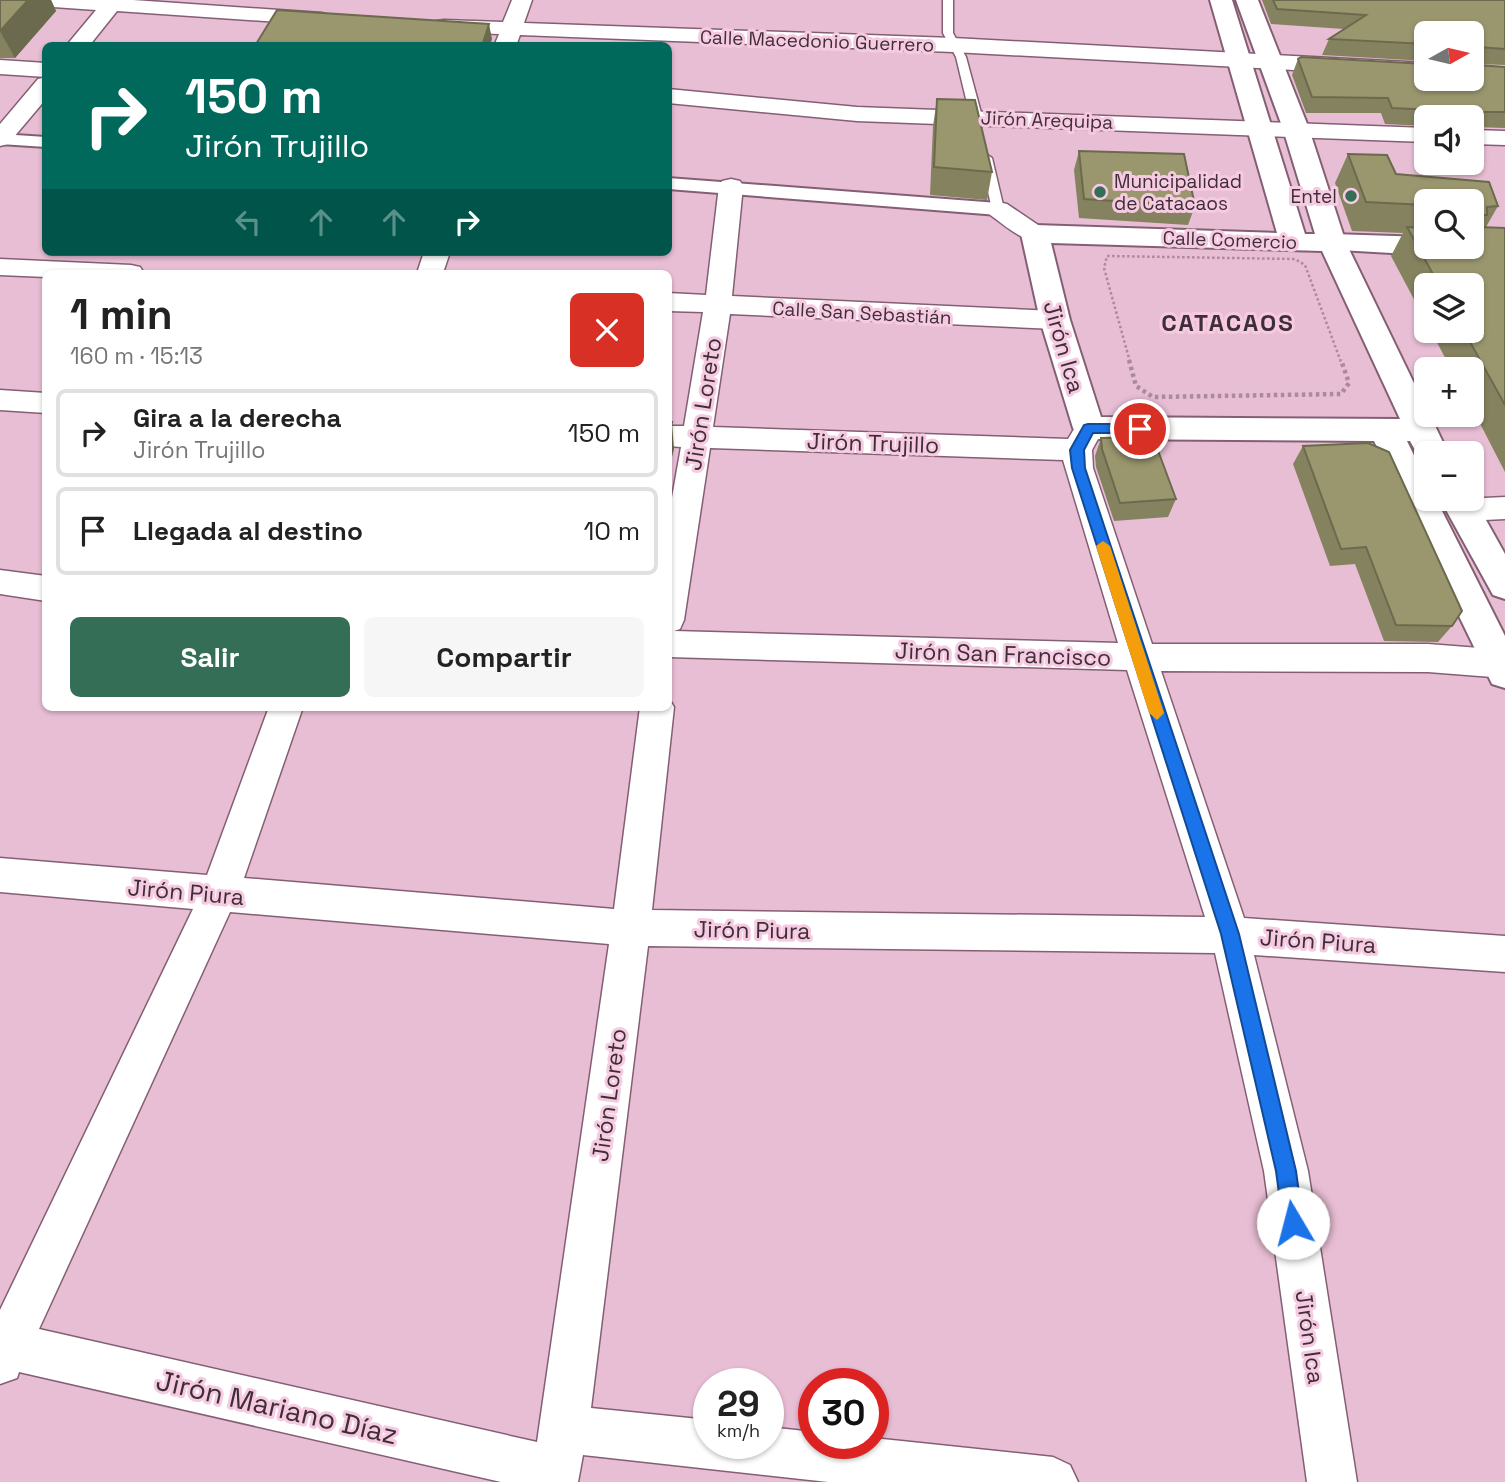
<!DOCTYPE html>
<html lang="es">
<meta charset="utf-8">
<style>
body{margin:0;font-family:"Space Grotesk",sans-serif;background:#f6f6f6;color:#222;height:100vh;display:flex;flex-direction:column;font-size:26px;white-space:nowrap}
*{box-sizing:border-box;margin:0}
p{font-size:23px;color:#767676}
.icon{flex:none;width:38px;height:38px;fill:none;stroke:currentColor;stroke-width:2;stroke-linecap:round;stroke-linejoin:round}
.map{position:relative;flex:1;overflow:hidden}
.details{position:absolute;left:42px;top:270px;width:630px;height:441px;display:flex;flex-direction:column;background:#fff;border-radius:10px;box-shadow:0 2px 5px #0004}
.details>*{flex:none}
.hud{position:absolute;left:42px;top:42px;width:630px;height:214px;border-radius:10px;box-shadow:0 2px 5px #0004;background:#00695c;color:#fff;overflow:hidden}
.needle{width:46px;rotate:82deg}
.controls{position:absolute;left:1414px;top:21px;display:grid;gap:14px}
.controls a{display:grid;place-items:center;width:70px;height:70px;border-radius:10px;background:#fff;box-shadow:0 2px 5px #0004;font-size:35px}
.speed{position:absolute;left:693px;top:1368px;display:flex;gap:14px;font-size:35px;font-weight:700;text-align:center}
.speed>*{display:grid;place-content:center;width:91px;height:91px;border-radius:50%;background:#fff;box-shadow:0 2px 5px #0004;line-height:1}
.speed small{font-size:18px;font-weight:400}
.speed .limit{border:10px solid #d22;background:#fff;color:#111}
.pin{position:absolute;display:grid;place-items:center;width:60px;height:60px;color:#fff;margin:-30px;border:4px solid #fff;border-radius:50%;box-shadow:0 2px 7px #0007}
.me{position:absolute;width:77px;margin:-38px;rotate:352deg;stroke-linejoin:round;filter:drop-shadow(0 0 5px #0008)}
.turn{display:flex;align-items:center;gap:24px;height:147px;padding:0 28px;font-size:32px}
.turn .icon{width:91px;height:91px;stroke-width:2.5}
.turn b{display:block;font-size:49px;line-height:60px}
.lanes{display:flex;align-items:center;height:66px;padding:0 28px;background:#0003;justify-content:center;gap:35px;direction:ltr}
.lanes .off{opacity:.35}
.round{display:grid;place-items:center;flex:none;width:74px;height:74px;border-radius:10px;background:#f6f6f6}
.summary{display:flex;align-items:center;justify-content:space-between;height:119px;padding:0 28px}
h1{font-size:42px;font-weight:700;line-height:52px}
.cta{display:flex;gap:14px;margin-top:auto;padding:14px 28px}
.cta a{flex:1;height:80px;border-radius:10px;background:#346e57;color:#fff;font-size:28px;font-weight:700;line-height:80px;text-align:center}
.cta a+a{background:#f6f6f6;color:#222}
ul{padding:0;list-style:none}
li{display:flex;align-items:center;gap:21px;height:88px;margin:0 14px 10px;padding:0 14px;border:4px solid #e0e0e0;border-radius:10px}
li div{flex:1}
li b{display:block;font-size:26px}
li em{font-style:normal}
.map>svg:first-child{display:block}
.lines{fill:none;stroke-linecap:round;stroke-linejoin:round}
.service-casing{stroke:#845f73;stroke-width:3}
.pedestrian-casing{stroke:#845f73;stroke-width:4}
.minor-casing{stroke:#845f73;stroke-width:3}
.tertiary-casing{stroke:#845f73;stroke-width:4}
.secondary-casing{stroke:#845f73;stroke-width:4}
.path-far1{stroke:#ab8a9c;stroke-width:2.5;stroke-dasharray:2.5 2.5;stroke-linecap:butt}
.path{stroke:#ab8a9c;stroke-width:4.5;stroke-dasharray:3.5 3.5;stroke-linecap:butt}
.service{fill:#fff;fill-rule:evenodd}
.pedestrian{fill:#fff;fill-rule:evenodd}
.minor{fill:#fff;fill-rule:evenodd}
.tertiary{fill:#fff;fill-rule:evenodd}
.secondary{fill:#fff;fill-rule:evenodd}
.wall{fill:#84825f;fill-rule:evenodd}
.shaded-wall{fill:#6c6a4e}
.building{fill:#9a976f;stroke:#6c6a4e;stroke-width:2}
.route{fill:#1a73e8;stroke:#114b97;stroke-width:2}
.slow{fill:#f59e0b}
.poi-dot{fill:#346e57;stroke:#f6cbe2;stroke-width:2.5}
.labels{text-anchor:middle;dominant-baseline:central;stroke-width:6;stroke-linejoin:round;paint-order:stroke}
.far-street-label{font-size:19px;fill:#3e2e37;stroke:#f6cbe2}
.far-poi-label{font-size:19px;fill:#3e2e37;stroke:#f6cbe2;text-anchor:start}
.street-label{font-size:23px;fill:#3e2e37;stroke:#f6cbe2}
.far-district-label{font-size:24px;font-weight:bold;letter-spacing:2px;fill:#3e2e37;stroke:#f6cbe2}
.near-street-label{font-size:28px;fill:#3e2e37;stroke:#f6cbe2}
</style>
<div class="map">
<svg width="1505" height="1482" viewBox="0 0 1505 1482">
<rect width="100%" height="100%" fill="#e8bed5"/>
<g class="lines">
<g class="service-casing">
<g id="service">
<polygon points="943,0 953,0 953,33 966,57 984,124 982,126 972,124 956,57 943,33"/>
<polygon points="986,154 992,158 1004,209 998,213 992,209 980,158"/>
</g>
</g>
<g class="pedestrian-casing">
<g id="pedestrian">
<polygon points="0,134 46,137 46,147 0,144"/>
<polygon points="668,178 998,203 1007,209 998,215 668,189"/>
</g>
</g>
<g class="minor-casing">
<g id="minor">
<polygon points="29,0 133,0 322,13 329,15 333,19 329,23 322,25 117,11 89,46 66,46 96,10 39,6 32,4"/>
<polygon points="512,0 532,0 524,23 953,38 1426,63 1426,77 953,52 520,35 516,46 494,46 499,34 444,32 436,31 433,26 436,21 444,20 503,22"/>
<polygon points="0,60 46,63 46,77 0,74"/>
<polygon points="46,77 46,99 8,144 0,146 0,124 38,79"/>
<polygon points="668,89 857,107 1426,128 1426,142 857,121 668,103"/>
<polygon points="1472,130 1505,131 1505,145 1472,144"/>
<path d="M731 179 740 181 743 186 732 296 1055 311 1065 314 1068 320 1065 326 1055 329 730 314 713 427 1068 439 1079 421 1089 418 1099 421 1104 428 1092 450 1093 468 1152 644H1428L1505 650V678L1428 672 1161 671 1244 918 1505 936V972L1254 955 1308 1171 1357 1482H1307L1264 1171 1215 953 648 946 591 1408 709 1420V1444H768V1427L814 1432V1444H873V1438L1053 1457 1070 1465 1078 1482H828L583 1455 578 1482H501L19 1372 17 1378 0 1384V1310L193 909 0 892V858L207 875 269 707H303L244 878 614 909 640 707H668V697L674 707 652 910 1205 917 1127 670 668 657V520L681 447 668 446V426H684L703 312 668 311V293L706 295 719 186 722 181ZM710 448 1063 460 1118 643 674 631 680 629 684 620ZM230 912 609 944 537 1442 39 1329Z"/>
<path d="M998 202 1007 204 1044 229 1048 234 1044 239C1024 245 1005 225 989 214L986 209 989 204Z"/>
<polygon points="424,252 450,252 443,273 417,273"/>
<polygon points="0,259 131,265 140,267 144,273 46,273 46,277 0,275"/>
<polygon points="0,390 46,393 46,413 0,410"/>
<polygon points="1505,497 1505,519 1463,521 1452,518 1448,510 1452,502 1463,499"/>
<polygon points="0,570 46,576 46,601 0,594"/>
</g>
</g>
<g class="tertiary-casing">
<polygon id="tertiary" points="1332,234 1426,237 1426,247 1440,247 1436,252 1426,255 1322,249 1318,243 1322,237"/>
</g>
<g class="secondary-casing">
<g id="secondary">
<path d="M1210 0H1232L1305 234H1315L1283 129 1236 0H1258L1309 129 1346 243 1426 408V415H1430L1447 451 1426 453V461L1420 459 1410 441H1407L1426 480V499H1436L1505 636V688L1492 684 1374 441 1089 439 1078 436 1073 428 1040 320 1021 234 1025 228 1035 225 1277 233ZM1051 243 1322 251 1400 419 1101 417 1070 320Z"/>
<polygon points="1472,495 1505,554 1505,599 1493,595 1440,499 1472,499"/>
</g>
</g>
<polyline class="path-far1" points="1130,362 1104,268 1107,256 1295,259 1305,265 1341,362"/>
<polyline class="path" points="1129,360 1136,386 1153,397 1341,394 1349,383 1341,360"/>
<use href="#service" class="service"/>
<use href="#pedestrian" class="pedestrian"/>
<use href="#minor" class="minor"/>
<use href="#tertiary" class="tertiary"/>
<use href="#secondary" class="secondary"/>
</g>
<g class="wall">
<polygon points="0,0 51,0 56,11 15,58 0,58"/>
<polygon points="1262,0 1505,0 1505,65 1478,64 1478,65 1505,67 1505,128 1472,127 1472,128 1472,117 1426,117 1426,126 1385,124 1381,113 1306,113 1292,75 1298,59 1472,79 1426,33 1426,61 1322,55 1329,39 1344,29 1271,24"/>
<polygon points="937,99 992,172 987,200 930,195 933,126"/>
<polygon points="1079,151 1195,206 1188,225 1079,218 1074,170"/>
<path d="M1348 154 1396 174 1498 206 1486 227 1505 228V472L1472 408V369H1451L1431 331H1472V285H1426V322L1391 256 1403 233 1352 231 1335 183ZM1426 201H1472V247H1426Z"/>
<polygon points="1101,438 1176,499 1168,517 1114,521 1096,467 1095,456"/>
<polygon points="1303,446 1452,626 1438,642 1384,641 1355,564 1330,566 1293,464"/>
</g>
<g class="shaded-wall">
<polygon points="28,0 51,0 56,11 15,58 0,31"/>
<polygon points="489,24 492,39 490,46 482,46"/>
<polygon points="672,422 674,449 668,473 668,437"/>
</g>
<g class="building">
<polygon points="0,0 28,0 0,31"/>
<polygon points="1273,0 1505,0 1505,49 1478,47 1478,65 1505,67 1505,112 1481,112 1478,117 1437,115 1434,110 1392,108 1388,98 1312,97 1298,59 1301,57 1426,64 1426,79 1472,79 1472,33 1426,33 1426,44 1329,39 1366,15 1277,9"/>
<polygon points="277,10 489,24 482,46 287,46 256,44"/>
<polygon points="937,99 975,100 992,172 934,167"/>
<polygon points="1079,151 1184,154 1195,206 1084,199"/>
<polygon points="1348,154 1387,155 1396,174 1489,182 1498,206 1487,207 1487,215 1475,215 1473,219 1479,227 1505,228 1505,405 1464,331 1472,331 1472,285 1439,285 1407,227 1426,228 1426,247 1472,247 1472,201 1426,201 1426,205 1366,202"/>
<polygon points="668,422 672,422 668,437"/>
<polygon points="1153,437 1176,499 1120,503 1102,449 1101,438"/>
<polygon points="1368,443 1389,452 1462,611 1452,626 1396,625 1366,547 1341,549 1303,446"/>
</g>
<polygon class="route" points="1088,424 1140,424 1146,429 1140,433 1093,433 1084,450 1085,468 1239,934 1296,1171 1303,1223 1301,1230 1293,1233 1286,1230 1283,1223 1276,1171 1221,934 1072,468 1070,450 1084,425"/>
<polygon class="slow" points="1103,541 1110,546 1164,713 1157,720 1149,713 1096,546"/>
<g class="poi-dot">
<circle cx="1100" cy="192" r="7"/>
<circle cx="1351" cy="196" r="7"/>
</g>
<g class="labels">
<g class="far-street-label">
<text transform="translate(817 41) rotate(2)">Calle Macedonio Guerrero</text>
<text transform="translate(1047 120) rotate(2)">Jirón Arequipa</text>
<text transform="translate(1230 240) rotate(2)">Calle Comercio</text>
<text transform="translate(862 313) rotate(3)">Calle San Sebastián</text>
</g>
<g class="far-poi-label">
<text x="1114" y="181">Municipalidad<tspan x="1114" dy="22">de Catacaos</tspan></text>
<text x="1337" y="196" text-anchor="end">Entel</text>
</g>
<g class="street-label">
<text transform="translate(1064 347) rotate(74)">Jirón Ica</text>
<text transform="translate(703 404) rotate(-81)">Jirón Loreto</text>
<text transform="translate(873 443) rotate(2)">Jirón Trujillo</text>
<text transform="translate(1003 654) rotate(2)">Jirón San Francisco</text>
<text transform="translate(186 892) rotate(5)">Jirón Piura</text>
<text transform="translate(752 930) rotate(1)">Jirón Piura</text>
<text transform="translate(1318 941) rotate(4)">Jirón Piura</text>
<text transform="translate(609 1095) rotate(-82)">Jirón Loreto</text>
<text transform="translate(1310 1337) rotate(82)">Jirón Ica</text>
</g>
<g class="far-district-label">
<text x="1228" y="322">CATACAOS</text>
</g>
<g class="near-street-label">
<text transform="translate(277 1407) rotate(13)">Jirón Mariano Díaz</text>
</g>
</g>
</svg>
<div class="controls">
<a><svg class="needle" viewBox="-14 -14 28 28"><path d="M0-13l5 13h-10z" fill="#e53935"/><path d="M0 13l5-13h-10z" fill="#767676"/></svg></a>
<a><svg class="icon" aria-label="sound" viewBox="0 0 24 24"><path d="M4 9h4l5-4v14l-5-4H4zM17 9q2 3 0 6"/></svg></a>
<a><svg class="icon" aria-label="search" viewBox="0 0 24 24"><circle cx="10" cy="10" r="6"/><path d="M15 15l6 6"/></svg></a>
<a><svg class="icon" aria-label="layers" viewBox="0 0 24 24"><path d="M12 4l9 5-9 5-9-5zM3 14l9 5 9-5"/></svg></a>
<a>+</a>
<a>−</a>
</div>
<div class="speed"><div>29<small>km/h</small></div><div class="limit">30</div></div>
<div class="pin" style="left:1140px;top:429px;background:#d93025"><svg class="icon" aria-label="arrive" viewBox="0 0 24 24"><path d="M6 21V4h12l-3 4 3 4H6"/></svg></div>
<svg class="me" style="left:1293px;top:1223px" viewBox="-20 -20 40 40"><circle r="19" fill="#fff"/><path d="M0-13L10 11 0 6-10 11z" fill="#1a73e8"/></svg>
<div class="hud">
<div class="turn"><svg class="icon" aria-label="right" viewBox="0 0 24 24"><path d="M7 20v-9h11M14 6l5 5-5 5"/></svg><div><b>150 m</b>Jirón Trujillo</div></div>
<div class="lanes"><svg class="icon off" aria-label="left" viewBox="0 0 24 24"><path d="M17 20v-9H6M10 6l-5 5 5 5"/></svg><svg class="icon off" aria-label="ahead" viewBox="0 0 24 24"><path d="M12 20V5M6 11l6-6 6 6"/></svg><svg class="icon off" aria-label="ahead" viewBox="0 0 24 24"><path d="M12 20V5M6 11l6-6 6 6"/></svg><svg class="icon" aria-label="right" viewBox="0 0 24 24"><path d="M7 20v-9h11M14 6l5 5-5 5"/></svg></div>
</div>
<section class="details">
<div class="summary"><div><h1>1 min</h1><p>160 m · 15:13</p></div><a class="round" style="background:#d93025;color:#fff"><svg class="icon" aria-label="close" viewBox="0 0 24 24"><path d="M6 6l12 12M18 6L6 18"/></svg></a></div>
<ul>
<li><svg class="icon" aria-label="right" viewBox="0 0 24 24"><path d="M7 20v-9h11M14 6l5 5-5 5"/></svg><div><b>Gira a la derecha</b><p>Jirón Trujillo</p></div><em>150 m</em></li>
<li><svg class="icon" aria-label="arrive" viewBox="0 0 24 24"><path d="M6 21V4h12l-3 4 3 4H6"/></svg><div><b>Llegada al destino</b></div><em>10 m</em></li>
</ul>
<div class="cta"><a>Salir</a><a>Compartir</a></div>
</section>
</div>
